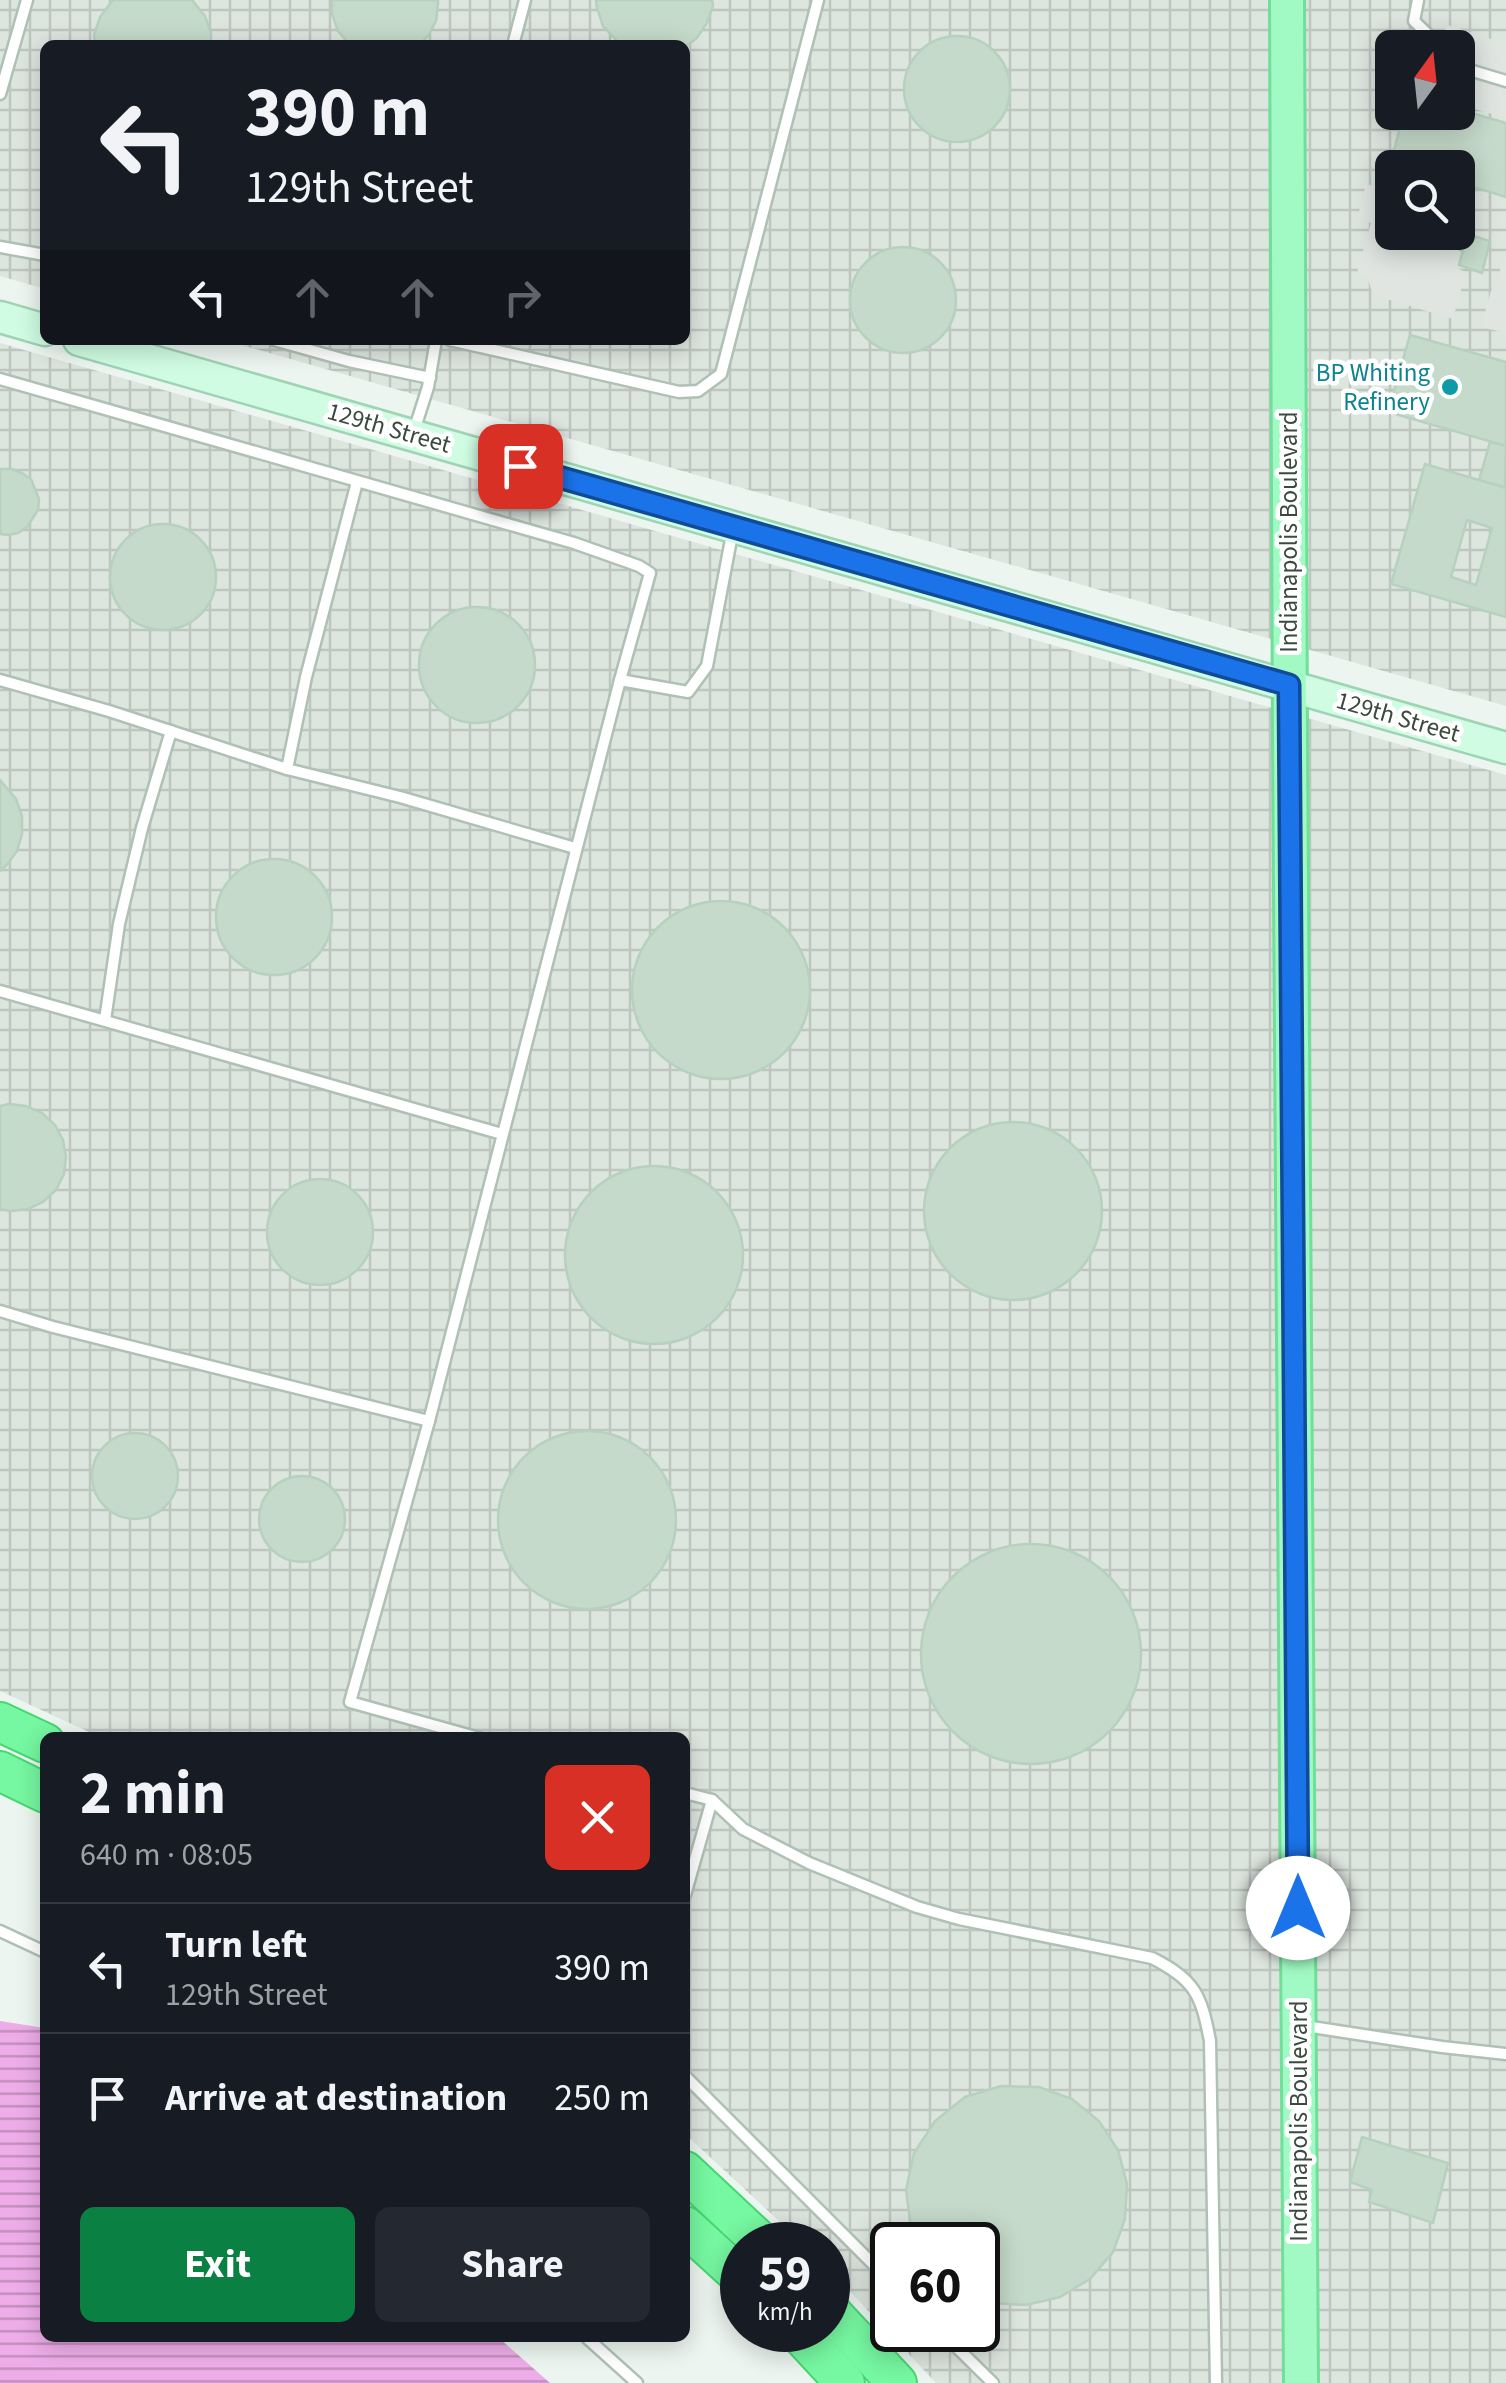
<!DOCTYPE html>
<meta charset="utf-8">
<style>
body{margin:0;font-family:"Source Sans 3",sans-serif;background:#242831;color:#f1f3f6;height:100vh;display:flex;flex-direction:column;font-size:38px;white-space:nowrap}
*{box-sizing:border-box;margin:0}
p{font-size:32px;color:#9ea1a6}
.icon{flex:none;width:55px;height:55px;fill:none;stroke:currentColor;stroke-width:2;stroke-linecap:round;stroke-linejoin:round}
.map{position:relative;flex:1;overflow:hidden}
.panel{position:absolute;left:40px;top:1732px;width:650px;height:610px;display:flex;flex-direction:column;background:#171b24;border-radius:15px;box-shadow:0 5px 25px #0003}
.panel>*{flex:none}
.top-card{position:absolute;left:40px;top:40px;width:650px;height:305px;border-radius:15px;box-shadow:0 5px 25px #0003;background:#171b24;color:#f1f3f6;overflow:hidden}
.needle{width:65px;rotate:15deg}
.buttons{position:absolute;left:1375px;top:30px;display:grid;gap:20px}
.buttons a{display:grid;place-items:center;width:100px;height:100px;border-radius:15px;background:#171b24;box-shadow:0 5px 25px #0003;font-size:50px}
.speed{position:absolute;left:720px;top:2222px;display:flex;gap:20px;font-size:50px;font-weight:700;text-align:center}
.speed>*{display:grid;place-content:center;width:130px;height:130px;border-radius:50%;background:#171b24;box-shadow:0 5px 25px #0003;line-height:1}
.speed small{font-size:25px;font-weight:400}
.speed .limit{border:5px solid #111;border-radius:15px;background:#fff;color:#111}
.pin{position:absolute;display:grid;place-items:center;width:85px;height:85px;color:#fff;margin:-42px;border-radius:20px;box-shadow:0 5px 15px #0006}
.me{position:absolute;width:110px;margin:-55px;rotate:0deg;stroke-linejoin:round;filter:drop-shadow(0 0 8px #0008)}
.turn{display:flex;align-items:center;gap:35px;height:210px;padding:0 40px;font-size:45px}
.turn .icon{width:130px;height:130px;stroke-width:2.5}
.turn b{display:block;font-size:70px;line-height:85px}
.lanes{display:flex;align-items:center;height:95px;padding:0 40px;background:#0003;justify-content:center;gap:50px;direction:ltr}
.lanes .off{opacity:.35}
.round{display:grid;place-items:center;flex:none;width:105px;height:105px;border-radius:15px;background:#242831}
.head{display:flex;align-items:center;justify-content:space-between;height:170px;padding:0 40px}
h1{font-size:60px;font-weight:700;line-height:75px}
.primary-button{display:flex;gap:20px;margin-top:auto;padding:20px 40px}
.primary-button a{flex:1;height:115px;border-radius:15px;background:#0b8043;color:#fff;font-size:40px;font-weight:700;line-height:115px;text-align:center}
.primary-button a+a{background:#242831;color:#f1f3f6}
ul{padding:0;list-style:none}
li{display:flex;align-items:center;gap:30px;height:130px;padding:0 40px;border-top:2px solid #363941}
li div{flex:1}
li b{display:block;font-size:38px}
li em{font-style:normal}
.map>svg:first-child{display:block}
.industrial{fill:url(#industrial-grid);fill-rule:evenodd}
.parking{fill:#e0e5e1}
.water{fill:url(#water-rules)}
.building{fill:#c5dacb;stroke:#b6d1bd;stroke-width:2.5;fill-rule:evenodd}
.lines{fill:none;stroke-linecap:round;stroke-linejoin:round}
.lane-casing{stroke:#afc1b4;stroke-width:15}
.secondary-casing{stroke:#9ed3b4;stroke-width:35}
.primary-casing{stroke:#70df99;stroke-width:38}
.highway-casing{stroke:#45d770;stroke-width:42}
.lane{stroke:#fff;stroke-width:10}
.secondary{stroke:#cffce2;stroke-width:30}
.primary{stroke:#a1fac3;stroke-width:32}
.highway{stroke:#76f7a1;stroke-width:38}
.route-casing{stroke:#114b97;stroke-width:25}
.route{stroke:#1a73e8;stroke-width:18}
.culture-dot{fill:#0f9aa8;stroke:#fff;stroke-width:4}
.labels{text-anchor:middle;dominant-baseline:central;stroke-width:9;stroke-linejoin:round;paint-order:stroke}
.culture-label{font-size:25px;fill:#0d838f;stroke:#fff;text-anchor:end}
.street-label{font-size:25px;fill:#3a4a3e;stroke:#fff}
</style>
<div class="map">
<svg width="1506" height="2383" viewBox="0 0 1506 2383">
<defs>
<pattern id="industrial-grid" width="8" height="8" patternUnits="userSpaceOnUse" patternTransform="scale(2.5)"><rect width="8" height="8" fill="#dde5df"/><path d="M0 4h8M4 0v8" fill="none" stroke="#bec6c0"/></pattern>
<pattern id="water-rules" width="6" height="5" patternUnits="userSpaceOnUse" patternTransform="scale(2.5)"><rect width="6" height="5" fill="#eeade9"/><path d="M0 2.5h6" fill="none" stroke="#c28fbe"/></pattern>
</defs>
<rect width="100%" height="100%" fill="#ecf5f0"/>
<g class="industrial">
<path d="M0 0H1506V706L224 340H685V45H45V289L0 276ZM1392 48H1458V112H1392ZM1392 168H1458V232H1392Z"/>
<path d="M0 343 1506 775V2383H936L828 2268V2245H805L685 2134V1738L100 1737 0 1691ZM892 2245H978V2330H892Z"/>
</g>
<g class="parking">
<polygon points="1448,25 1506,44 1506,118 1458,104 1458,48 1432,48"/>
<polygon points="1366,184 1392,192 1392,232 1458,232 1458,210 1470,214 1454,267 1466,272 1453,319 1373,295 1367,276 1357,273 1371,223 1357,219"/>
<polygon points="1506,250 1506,333 1481,327 1491,291 1498,277"/>
</g>
<polygon class="water" points="0,2021 45,2028 45,2338 499,2338 550,2383 0,2383"/>
<g class="building">
<polygon points="113,0 192,0 205,16 211,33 211,45 95,45 94,35 100,17"/>
<polygon points="332,0 438,0 438,4 436,21 428,36 419,45 350,45 338,31 332,14"/>
<polygon points="596,0 712,0 713,6 707,23 697,38 685,47 685,45 621,45 603,26 597,8"/>
<circle cx="957" cy="89" r="53"/>
<polygon points="1458,109 1506,123 1506,197 1458,182 1458,168 1408,168 1391,162 1404,112 1458,112"/>
<polygon points="1467,234 1490,241 1482,273 1459,265"/>
<circle cx="903" cy="300" r="53"/>
<polygon points="1410,335 1506,362 1506,446 1388,412"/>
<polygon points="1490,442 1506,446 1505,487 1479,480"/>
<path d="M1425 464 1506 488V617L1391 584ZM1467 520 1492 528 1476 585 1451 577Z"/>
<polygon points="0,469 12,469 22,473 31,479 39,499 38,510 27,527 18,533 8,535 0,534"/>
<circle cx="163" cy="577" r="53"/>
<circle cx="477" cy="665" r="58"/>
<polygon points="0,780 16,799 22,816 22,834 17,851 7,865 0,871"/>
<circle cx="274" cy="917" r="58"/>
<circle cx="721" cy="990" r="89"/>
<polygon points="9,1104 26,1106 42,1113 55,1125 63,1140 66,1157 64,1174 56,1190 43,1202 28,1209 10,1211 0,1209 0,1106"/>
<circle cx="1013" cy="1211" r="89"/>
<circle cx="654" cy="1255" r="89"/>
<circle cx="320" cy="1232" r="53"/>
<circle cx="587" cy="1520" r="89"/>
<circle cx="135" cy="1476" r="43"/>
<circle cx="302" cy="1519" r="43"/>
<circle cx="1031" cy="1654" r="110"/>
<polygon points="1001,2086 1039,2087 1072,2099 1099,2121 1118,2150 1127,2184 1125,2219 1113,2252 1090,2279 1060,2297 1026,2305 991,2303 978,2297 978,2245 920,2245 911,2228 906,2190 914,2153 935,2121 965,2097"/>
<polygon points="1362,2137 1448,2163 1433,2223 1369,2202 1372,2190 1350,2182"/>
</g>
<g class="lines">
<g class="lane-casing">
<g id="lane">
<polyline points="1418,0 1414,21 1442,48"/>
<polyline points="513,45 525,0"/>
<polyline points="1458,62 1466,69 1506,81"/>
<polyline points="0,94 27,0"/>
<polyline points="0,247 45,255"/>
<polyline points="274,340 349,361 430,378"/>
<polyline points="450,340 679,392 698,391 721,374 818,0"/>
<polyline points="0,379 574,543 639,566 650,573 620,680"/>
<polyline points="413,434 428,387 436,340"/>
<polyline points="0,680 109,711 287,769 400,797 575,848"/>
<polyline points="287,769 306,677 357,482"/>
<polyline points="0,991 502,1134"/>
<polyline points="105,1020 119,924 142,828 171,731"/>
<polyline points="0,1311 53,1327 429,1421 620,680 688,692 707,666 733,529"/>
<polyline points="429,1421 350,1702 479,1738"/>
<polyline points="685,1793 712,1800 685,1895"/>
<path d="M712 1800 743 1829 809 1863 917 1907 959 1919 1152 1958C1195 1980 1201 1994 1210 2041L1216 2383"/>
<polyline points="0,1931 45,1952"/>
<polyline points="1305,2026 1442,2047 1506,2054"/>
<polyline points="685,2076 892,2283"/>
<polyline points="939,2330 993,2383"/>
<polyline points="587,2338 637,2383"/>
</g>
</g>
<g class="secondary-casing">
<g id="secondary">
<polyline points="0,317 45,330"/>
<polyline points="79,340 1506,748"/>
</g>
</g>
<g class="primary-casing">
<polyline id="primary" points="1287,0 1290,739 1301,2383"/>
</g>
<g class="highway-casing">
<g id="highway">
<polyline points="0,1722 45,1743"/>
<polyline points="0,1771 45,1793"/>
<polyline points="685,2171 764,2245"/>
<polyline points="685,2226 742,2278"/>
<polyline points="828,2309 897,2383"/>
<polyline points="796,2330 845,2383"/>
</g>
</g>
<use href="#lane" class="lane"/>
<use href="#secondary" class="secondary"/>
<use href="#primary" class="primary"/>
<use href="#highway" class="highway"/>
</g>
<g class="lines">
<g class="route-casing">
<polyline id="route" points="520,466 1289,685 1298,1908"/>
</g>
<use href="#route" class="route"/>
</g>
<circle class="culture-dot" cx="1450" cy="387" r="10"/>
<g class="labels">
<g class="culture-label">
<text x="1430" y="373">BP Whiting<tspan x="1430" dy="29">Refinery</tspan></text>
</g>
<g class="street-label">
<text transform="translate(389 428) rotate(16)">129th Street</text>
<text transform="translate(1289 532) rotate(-90)">Indianapolis Boulevard</text>
<text transform="translate(1398 717) rotate(16)">129th Street</text>
<text transform="translate(1299 2121) rotate(-90)">Indianapolis Boulevard</text>
</g>
</g>
</svg>
<div class="buttons">
<a><svg class="needle" viewBox="-14 -14 28 28"><path d="M0-13l5 13h-10z" fill="#e53935"/><path d="M0 13l5-13h-10z" fill="#9ea1a6"/></svg></a>
<a><svg class="icon" aria-label="search" viewBox="0 0 24 24"><circle cx="10" cy="10" r="6"/><path d="M15 15l6 6"/></svg></a>
</div>
<div class="speed"><div>59<small>km/h</small></div><div class="limit">60</div></div>
<div class="pin" style="left:520px;top:466px;background:#d93025"><svg class="icon" aria-label="arrive" viewBox="0 0 24 24"><path d="M6 21V4h12l-3 4 3 4H6"/></svg></div>
<svg class="me" style="left:1298px;top:1908px" viewBox="-20 -20 40 40"><circle r="19" fill="#fff"/><path d="M0-13L10 11 0 6-10 11z" fill="#1a73e8"/></svg>
<div class="top-card">
<div class="turn"><svg class="icon" aria-label="left" viewBox="0 0 24 24"><path d="M17 20v-9H6M10 6l-5 5 5 5"/></svg><div><b>390 m</b>129th Street</div></div>
<div class="lanes"><svg class="icon" aria-label="left" viewBox="0 0 24 24"><path d="M17 20v-9H6M10 6l-5 5 5 5"/></svg><svg class="icon off" aria-label="ahead" viewBox="0 0 24 24"><path d="M12 20V5M6 11l6-6 6 6"/></svg><svg class="icon off" aria-label="ahead" viewBox="0 0 24 24"><path d="M12 20V5M6 11l6-6 6 6"/></svg><svg class="icon off" aria-label="right" viewBox="0 0 24 24"><path d="M7 20v-9h11M14 6l5 5-5 5"/></svg></div>
</div>
<section class="panel">
<div class="head"><div><h1>2 min</h1><p>640 m · 08:05</p></div><a class="round" style="background:#d93025;color:#fff"><svg class="icon" aria-label="close" viewBox="0 0 24 24"><path d="M6 6l12 12M18 6L6 18"/></svg></a></div>
<ul>
<li><svg class="icon" aria-label="left" viewBox="0 0 24 24"><path d="M17 20v-9H6M10 6l-5 5 5 5"/></svg><div><b>Turn left</b><p>129th Street</p></div><em>390 m</em></li>
<li><svg class="icon" aria-label="arrive" viewBox="0 0 24 24"><path d="M6 21V4h12l-3 4 3 4H6"/></svg><div><b>Arrive at destination</b></div><em>250 m</em></li>
</ul>
<div class="primary-button"><a>Exit</a><a>Share</a></div>
</section>
</div>
